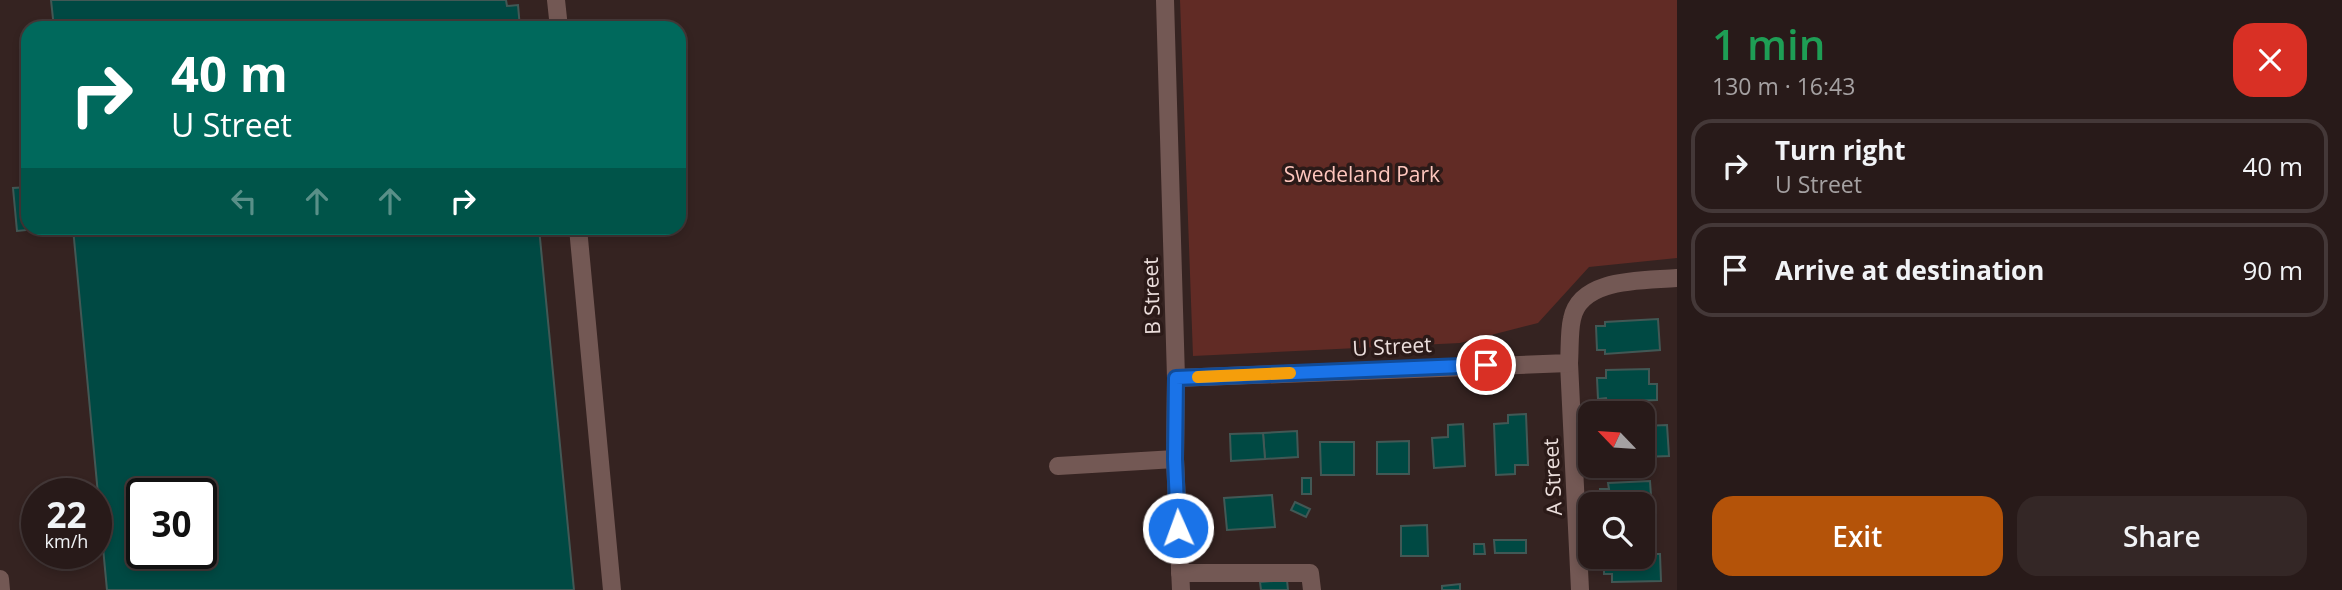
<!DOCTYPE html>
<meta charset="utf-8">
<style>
body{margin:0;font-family:"Open Sans",sans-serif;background:#342726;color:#f1f3f6;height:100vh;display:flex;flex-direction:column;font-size:26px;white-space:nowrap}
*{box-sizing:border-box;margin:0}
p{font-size:23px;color:#a5a1a2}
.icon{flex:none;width:38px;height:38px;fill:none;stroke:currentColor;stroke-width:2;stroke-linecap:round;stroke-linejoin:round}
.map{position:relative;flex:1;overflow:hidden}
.drawer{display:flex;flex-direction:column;background:#281a19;width:665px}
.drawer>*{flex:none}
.top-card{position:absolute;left:21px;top:21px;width:665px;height:214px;border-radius:21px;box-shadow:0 4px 10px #0003,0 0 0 2px #443838;background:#00695c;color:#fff;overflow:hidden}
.needle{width:46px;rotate:295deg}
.tools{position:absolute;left:1578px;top:401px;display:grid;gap:14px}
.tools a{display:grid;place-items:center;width:77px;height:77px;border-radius:14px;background:#281a19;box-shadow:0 4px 10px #0003,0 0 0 2px #443838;font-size:35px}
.speed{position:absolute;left:21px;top:478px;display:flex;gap:14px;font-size:35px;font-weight:700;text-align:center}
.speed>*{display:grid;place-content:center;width:91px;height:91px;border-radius:50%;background:#281a19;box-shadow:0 4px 10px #0003,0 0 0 2px #443838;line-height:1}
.speed small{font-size:18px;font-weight:400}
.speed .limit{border:4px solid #111;border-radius:10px;background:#fff;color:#111}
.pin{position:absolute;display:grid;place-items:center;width:60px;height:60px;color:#fff;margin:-30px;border:4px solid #fff;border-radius:50%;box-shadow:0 2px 7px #0007}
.me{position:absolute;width:77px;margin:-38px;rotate:358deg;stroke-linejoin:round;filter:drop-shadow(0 0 5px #0008)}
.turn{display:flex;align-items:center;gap:24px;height:147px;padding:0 35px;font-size:32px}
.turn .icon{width:91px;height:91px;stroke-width:2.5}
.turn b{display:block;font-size:49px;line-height:60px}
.lanes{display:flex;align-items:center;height:66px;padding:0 35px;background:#0003;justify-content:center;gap:35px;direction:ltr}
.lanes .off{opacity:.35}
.round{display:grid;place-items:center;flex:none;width:74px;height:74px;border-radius:21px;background:#342726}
.headline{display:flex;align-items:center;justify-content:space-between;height:119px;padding:0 35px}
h1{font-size:42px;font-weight:600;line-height:52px;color:#1e9e55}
.primary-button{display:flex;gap:14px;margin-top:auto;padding:14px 35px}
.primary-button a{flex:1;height:80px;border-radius:21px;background:#b45309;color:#fff;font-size:28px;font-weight:600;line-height:80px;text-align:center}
.primary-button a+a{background:#342726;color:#f1f3f6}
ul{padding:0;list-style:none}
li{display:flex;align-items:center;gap:21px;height:94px;margin:0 14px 10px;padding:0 21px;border:4px solid #443838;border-radius:21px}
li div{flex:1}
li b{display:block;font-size:26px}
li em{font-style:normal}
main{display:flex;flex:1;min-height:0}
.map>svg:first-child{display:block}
.green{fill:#612b25}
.building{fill:#004943;stroke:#425855;stroke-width:2;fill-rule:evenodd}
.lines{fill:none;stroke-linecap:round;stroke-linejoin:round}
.minor{stroke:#735854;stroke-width:18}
.route-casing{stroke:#114b97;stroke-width:18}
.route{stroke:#1a73e8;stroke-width:12}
.slow{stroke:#f59e0b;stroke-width:12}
.labels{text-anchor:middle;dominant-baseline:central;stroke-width:7;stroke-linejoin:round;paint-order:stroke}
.park-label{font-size:21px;fill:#fec6bd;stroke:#2b1a18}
.street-label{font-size:21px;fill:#ebdedc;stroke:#2b1a18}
</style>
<main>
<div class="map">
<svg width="1677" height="590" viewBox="0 0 1677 590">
<rect width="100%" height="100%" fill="#352321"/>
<polygon class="green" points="1180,0 1677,0 1677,258 1589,267 1538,323 1460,343 1193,356"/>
<g class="building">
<polygon points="51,0 506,0 507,6 518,5 520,28 54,28"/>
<polygon points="28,187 28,228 47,228 17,231 13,188"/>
<path d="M73 228H539L574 590H107ZM142 494H201V553H142Z"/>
<polygon points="1658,319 1660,350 1605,354 1605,350 1597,350 1596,326 1605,326 1605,322"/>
<polygon points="1649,369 1649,384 1657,384 1657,400 1607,402 1606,398 1598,399 1597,378 1606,378 1606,370"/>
<polygon points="1526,414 1528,465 1515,465 1515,474 1496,475 1494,424 1508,423 1508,415"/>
<polygon points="1463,424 1465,466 1434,468 1432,438 1448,437 1448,425"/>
<polygon points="1667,425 1669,456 1643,457 1643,426"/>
<polygon points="1297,431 1298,457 1265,459 1263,433"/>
<polygon points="1263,433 1265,459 1231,461 1230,434"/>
<polygon points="1409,441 1409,474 1377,474 1377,442"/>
<polygon points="1320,442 1354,442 1354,475 1321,475"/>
<rect x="1302" y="478" width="9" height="16"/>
<polygon points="1650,481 1652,511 1643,511 1643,504 1601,504 1600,489 1609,489 1608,483"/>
<polygon points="1272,495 1275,527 1227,530 1224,498"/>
<polygon points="1295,502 1310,509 1306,517 1291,510"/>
<polygon points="1427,525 1428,556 1401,556 1401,526"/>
<polygon points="1494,540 1526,540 1526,553 1495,553"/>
<polygon points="1474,544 1484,544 1485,554 1474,554"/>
<polygon points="1643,554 1660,554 1661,581 1612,582 1612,574 1604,574 1604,557 1643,556"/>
<polygon points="1287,580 1288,590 1261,590 1260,582"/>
<polygon points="1460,584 1460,590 1442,590 1442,586"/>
</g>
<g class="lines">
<g class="minor">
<polyline points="556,0 559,28"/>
<polyline points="1165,0 1176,378 1175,459 1181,590"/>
<polyline points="578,228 612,590"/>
<polyline points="1569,363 1580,590"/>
<path d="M1176 378 1569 363C1570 349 1569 332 1572 319 1580 277 1644 281 1677 278"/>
<polyline points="1058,466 1175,459"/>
<polyline points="1180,573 1310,573 1312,590"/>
<polyline points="0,579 1,590"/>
</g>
</g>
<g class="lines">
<g class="route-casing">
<polyline id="route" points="1178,528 1175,459 1176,378 1486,365"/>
</g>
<use href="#route" class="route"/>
<polyline class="slow" points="1198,377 1290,373"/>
</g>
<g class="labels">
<g class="park-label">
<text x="1362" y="174">Swedeland Park</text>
</g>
<g class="street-label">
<text transform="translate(1151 296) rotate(-92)">B Street</text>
<text transform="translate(1392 346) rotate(-3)">U Street</text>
<text transform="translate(1552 477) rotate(-93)">A Street</text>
</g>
</g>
</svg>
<div class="tools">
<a><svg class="needle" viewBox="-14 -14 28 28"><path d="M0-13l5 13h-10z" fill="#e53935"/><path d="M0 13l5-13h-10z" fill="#a5a1a2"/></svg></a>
<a><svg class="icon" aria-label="search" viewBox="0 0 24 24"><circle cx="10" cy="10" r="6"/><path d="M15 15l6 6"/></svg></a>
</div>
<div class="speed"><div>22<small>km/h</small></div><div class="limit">30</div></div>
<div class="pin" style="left:1486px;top:365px;background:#d93025"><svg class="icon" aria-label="arrive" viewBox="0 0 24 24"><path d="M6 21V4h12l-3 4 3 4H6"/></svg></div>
<svg class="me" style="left:1178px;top:528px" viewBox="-20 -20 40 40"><circle r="17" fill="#1a73e8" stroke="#fff" stroke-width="3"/><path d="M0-11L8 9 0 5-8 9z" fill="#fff"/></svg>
<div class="top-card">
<div class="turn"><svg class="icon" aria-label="right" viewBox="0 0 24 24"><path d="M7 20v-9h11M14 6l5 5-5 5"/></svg><div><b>40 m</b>U Street</div></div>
<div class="lanes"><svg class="icon off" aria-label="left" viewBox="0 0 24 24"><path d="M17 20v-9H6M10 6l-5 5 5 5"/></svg><svg class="icon off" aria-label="ahead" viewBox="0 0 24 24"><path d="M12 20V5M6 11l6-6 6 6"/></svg><svg class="icon off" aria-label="ahead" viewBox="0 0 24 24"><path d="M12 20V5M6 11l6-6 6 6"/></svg><svg class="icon" aria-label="right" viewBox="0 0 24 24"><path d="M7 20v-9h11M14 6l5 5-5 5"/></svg></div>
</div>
</div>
<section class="drawer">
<div class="headline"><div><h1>1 min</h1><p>130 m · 16:43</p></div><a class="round" style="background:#d93025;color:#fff"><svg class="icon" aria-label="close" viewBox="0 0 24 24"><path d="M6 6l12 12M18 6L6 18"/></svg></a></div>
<ul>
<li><svg class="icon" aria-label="right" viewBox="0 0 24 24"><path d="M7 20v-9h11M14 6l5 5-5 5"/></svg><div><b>Turn right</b><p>U Street</p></div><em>40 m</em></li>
<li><svg class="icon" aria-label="arrive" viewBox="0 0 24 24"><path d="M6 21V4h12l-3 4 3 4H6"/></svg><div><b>Arrive at destination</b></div><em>90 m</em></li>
</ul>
<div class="primary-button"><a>Exit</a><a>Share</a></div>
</section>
</main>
